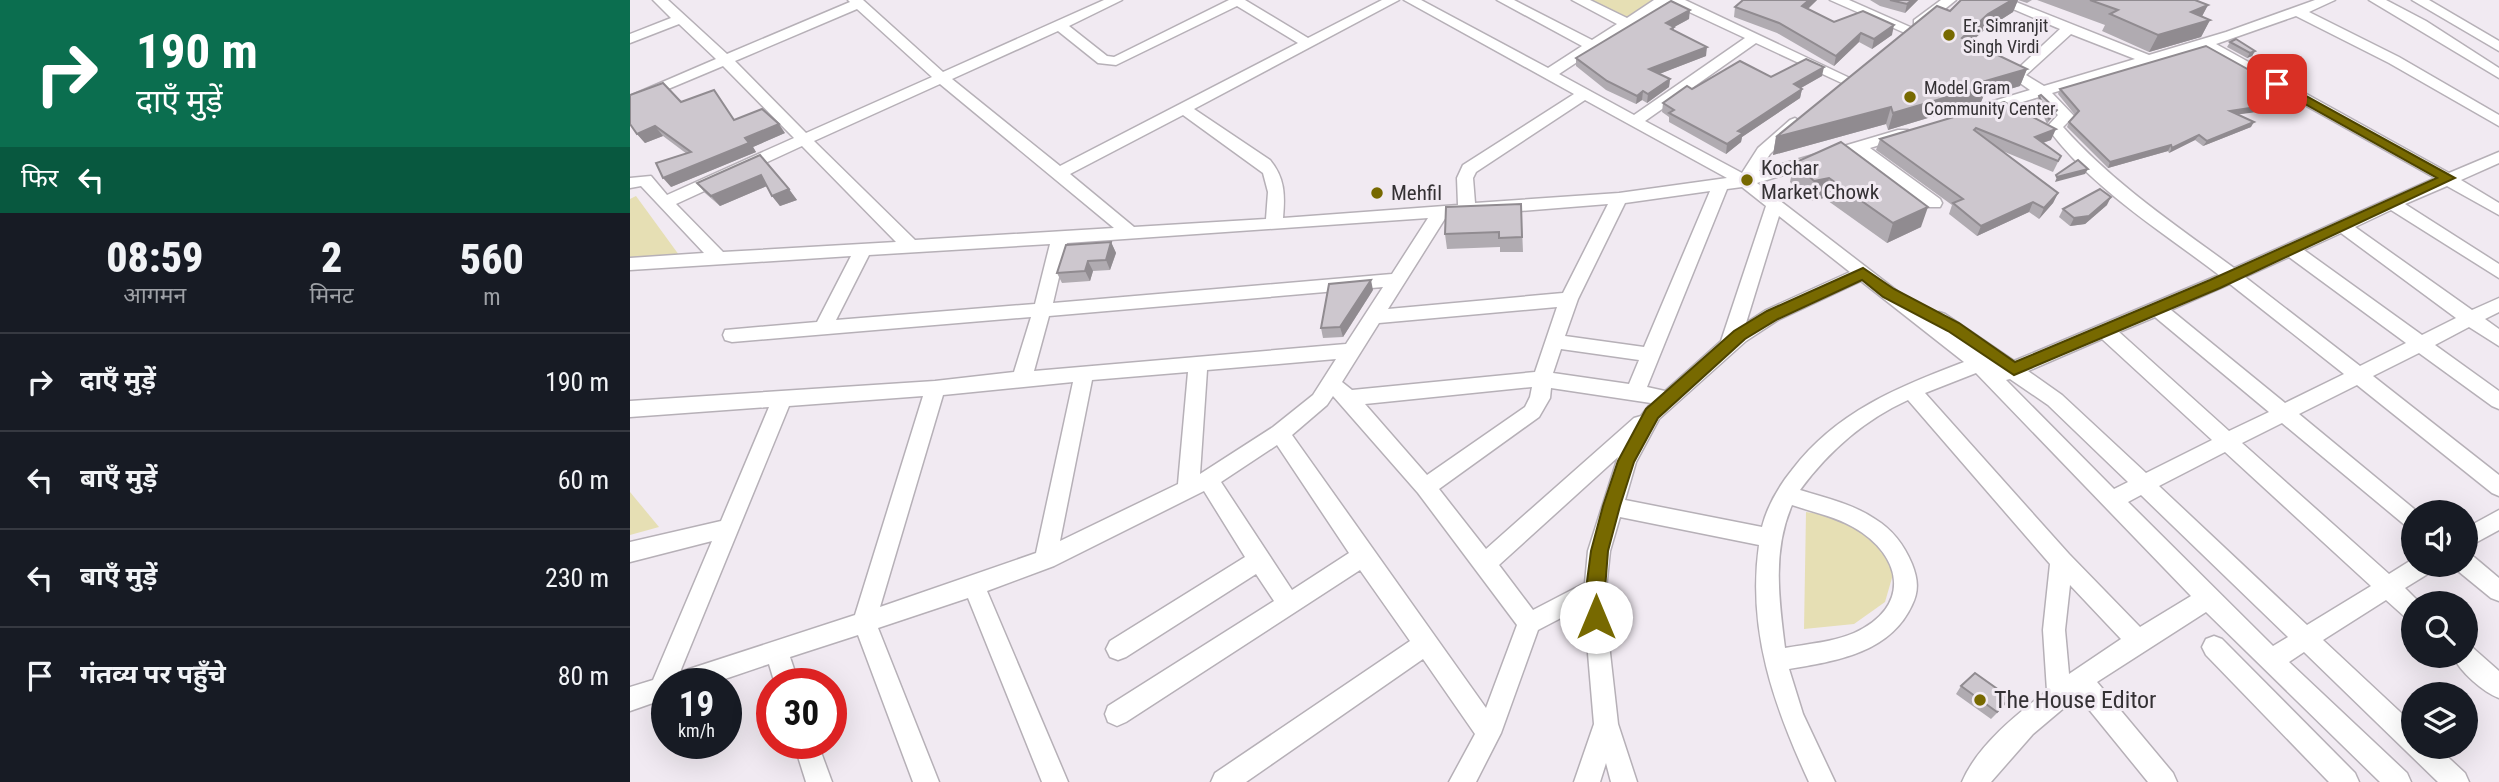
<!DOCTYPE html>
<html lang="hi">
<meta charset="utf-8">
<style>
body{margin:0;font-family:"Roboto Condensed","Noto Sans Devanagari",sans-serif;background:#20242c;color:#f1f3f6;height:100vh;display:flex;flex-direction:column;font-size:26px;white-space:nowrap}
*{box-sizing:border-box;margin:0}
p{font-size:23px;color:#9ea1a6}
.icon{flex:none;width:38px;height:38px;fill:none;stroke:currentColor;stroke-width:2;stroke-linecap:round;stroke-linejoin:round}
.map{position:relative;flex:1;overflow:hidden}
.panel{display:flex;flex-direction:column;background:#171b24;width:630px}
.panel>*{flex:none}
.hud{background:#0b6e4f;color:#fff;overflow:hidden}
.buttons{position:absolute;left:1771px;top:500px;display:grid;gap:14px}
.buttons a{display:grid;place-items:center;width:77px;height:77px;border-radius:50%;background:#171b24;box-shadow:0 7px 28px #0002;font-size:35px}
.speed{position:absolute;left:21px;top:668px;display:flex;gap:14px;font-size:35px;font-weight:700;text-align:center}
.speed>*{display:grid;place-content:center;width:91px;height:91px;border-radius:50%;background:#171b24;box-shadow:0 7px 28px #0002;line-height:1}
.speed small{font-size:18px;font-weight:400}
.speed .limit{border:10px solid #d22;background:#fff;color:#111}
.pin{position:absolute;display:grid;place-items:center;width:60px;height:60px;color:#fff;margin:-30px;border-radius:14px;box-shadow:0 4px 10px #0006}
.me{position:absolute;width:77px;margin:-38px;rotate:0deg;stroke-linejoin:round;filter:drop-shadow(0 0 5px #0008)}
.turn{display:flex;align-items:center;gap:24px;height:147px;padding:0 21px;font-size:32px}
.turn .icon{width:91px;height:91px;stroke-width:2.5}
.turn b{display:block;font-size:49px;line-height:60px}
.then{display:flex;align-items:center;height:66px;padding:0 21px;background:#0003;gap:14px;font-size:26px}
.eta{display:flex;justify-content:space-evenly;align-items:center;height:119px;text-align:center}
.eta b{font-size:42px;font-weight:800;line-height:49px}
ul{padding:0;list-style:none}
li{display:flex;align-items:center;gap:21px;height:98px;padding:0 21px;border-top:2px solid #363941}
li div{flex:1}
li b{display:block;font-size:26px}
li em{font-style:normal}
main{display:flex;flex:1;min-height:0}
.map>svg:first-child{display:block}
.green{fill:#e6dfb4}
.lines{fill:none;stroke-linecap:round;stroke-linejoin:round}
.minor-casing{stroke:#b6b0b7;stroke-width:3}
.minor{fill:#fff;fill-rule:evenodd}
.wall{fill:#b0abb1}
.shaded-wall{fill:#908b90}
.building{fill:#cdc7ce;stroke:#908b90;stroke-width:2}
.route{fill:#776900;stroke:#4d4400;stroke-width:2}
.poi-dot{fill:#776900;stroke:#f1eaf2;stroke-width:2.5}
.labels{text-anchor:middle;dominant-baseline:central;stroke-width:6;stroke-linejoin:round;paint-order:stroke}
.far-poi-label{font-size:18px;fill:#343134;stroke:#f1eaf2;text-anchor:start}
.poi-label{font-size:21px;fill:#343134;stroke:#f1eaf2;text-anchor:start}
.near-poi-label{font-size:24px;fill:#343134;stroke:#f1eaf2;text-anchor:start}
</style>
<main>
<section class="panel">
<div class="hud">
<div class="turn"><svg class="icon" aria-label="right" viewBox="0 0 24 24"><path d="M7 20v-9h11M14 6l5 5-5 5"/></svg><div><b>190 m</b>दाएँ मुड़ें</div></div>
<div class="then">फिर<svg class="icon" aria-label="left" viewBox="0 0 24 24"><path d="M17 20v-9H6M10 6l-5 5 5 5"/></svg></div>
</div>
<div class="eta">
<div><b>08:59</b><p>आगमन</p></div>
<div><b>2</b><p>मिनट</p></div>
<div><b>560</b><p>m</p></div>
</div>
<ul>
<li><svg class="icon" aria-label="right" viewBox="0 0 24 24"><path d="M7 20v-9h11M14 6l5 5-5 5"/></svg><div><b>दाएँ मुड़ें</b></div><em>190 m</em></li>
<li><svg class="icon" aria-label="left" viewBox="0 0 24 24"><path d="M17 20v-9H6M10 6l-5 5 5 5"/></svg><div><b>बाएँ मुड़ें</b></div><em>60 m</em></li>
<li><svg class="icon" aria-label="left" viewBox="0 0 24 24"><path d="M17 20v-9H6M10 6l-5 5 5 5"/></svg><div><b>बाएँ मुड़ें</b></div><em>230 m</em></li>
<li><svg class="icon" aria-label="arrive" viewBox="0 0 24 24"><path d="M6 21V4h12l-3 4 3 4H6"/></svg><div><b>गंतव्य पर पहुँचे</b></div><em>80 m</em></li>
</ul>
</section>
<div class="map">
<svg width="1869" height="782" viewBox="0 0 1869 782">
<rect width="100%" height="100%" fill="#f1eaf2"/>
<g class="green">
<polygon points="957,0 1027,0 998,19"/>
<polygon points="6,196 49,255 0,258 0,199"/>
<polygon points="0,492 29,527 0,535"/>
<polygon points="1176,512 1215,518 1253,546 1264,571 1255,602 1224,624 1174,629"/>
</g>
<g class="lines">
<g class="minor-casing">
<g id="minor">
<path d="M23 0H38L97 54 220 2 218 0H233L313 72 474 0H492L439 26 477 56 484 57 599 0H615L678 38 752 0H769L564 109 640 160C655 178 655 195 653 218L828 205 827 178 833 165 944 94 774 0H791L918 68 952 46 867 0H884L962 40 987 24 942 0H960L997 18 1024 0H1055L1226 81 1219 85 1214 84 1126 43 1015 121 1112 173 1128 148 1160 120 1165 118 1173 123 1140 154 1129 171 1268 130H1278L1281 133 1278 136 1240 148 1310 199 1312 203 1310 207H1298L1225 153 1127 183 1301 317 1309 312 1315 314 1384 361 1589 275C1530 230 1461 188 1417 127L1428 115 1409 97 1352 114 1347 112 1345 109 1347 106 1400 90 1380 76 1430 29 1362 0H1381L1519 55 1596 32 1685 0H1705L1679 12 1769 57 1869 115V126L1759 63 1666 16 1586 44 1819 173 1869 152V163L1831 180 1869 203V215L1817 186 1775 204 1869 264V278L1761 210 1725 227 1842 310 1869 298V312L1855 319 1869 329V346L1839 327 1805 345 1869 391V409L1862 406 1789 353 1743 376 1869 475V496L1862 493 1727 385 1669 414 1789 513H1783V529L1776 526 1652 423 1612 443 1759 574 1783 559V565H1804L1801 572 1775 588 1791 604H1783V620L1775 617 1756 600 1693 640 1783 724V747H1807L1835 773 1839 782H1808L1674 652 1659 662 1777 773 1781 782H1750L1576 612 1467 682 1543 773 1547 782H1518L1448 696 1403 734 1361 782H1332C1347 746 1387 714 1417 691L1413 630 1420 564 1278 400C1234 420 1199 451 1170 490 1196 498 1223 504 1245 519 1263 530 1274 545 1282 564 1288 579 1289 591 1282 605 1260 653 1206 661 1159 669L1173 714 1205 782H1179C1144 706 1117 631 1129 545L990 517 980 551 976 589 979 644 988 724 1007 782H981L976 763 970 782H944L964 724 954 606 908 630 871 733 846 782H819L845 734 793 659 616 782H581L585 773 780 641 730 570 496 722 487 726 478 722 475 714 478 706 644 601 626 574 496 657 488 660 480 657 476 649 480 641 615 557 574 491 424 566 357 591 438 782H412L338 598 248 628 309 782H283L228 635 160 657 169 684H145L139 664 80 684H37V698L0 711V687L23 680 82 541 0 562V542L91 521 139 407 0 417V401L305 381 384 372 401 317 102 342 95 340 93 335 95 330 187 322 221 256 0 270V258L74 253 11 186 0 188V178L21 176 37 195 164 138 93 66 0 105V96L86 59 49 24 0 43V34L41 18ZM1038 2 1115 38 1004 115 929 74ZM607 6 668 43 430 166 322 79 428 31 468 63 486 65ZM227 9 302 77 176 133 105 61ZM1441 34 1505 59 1414 86 1396 75ZM1573 48 1805 178 1604 268C1544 224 1483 183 1433 127L1444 116 1422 93ZM310 84 484 228 285 240 184 141ZM955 100 1097 178 989 193 845 203 843 178 846 172ZM553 115 633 173 638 192 636 219 504 227 440 174ZM172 146 266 242 93 252 46 204ZM1112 187 1136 206 1091 341 1035 391 1017 387 1097 189ZM1080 191 1014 347 935 336 948 299 995 203ZM978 204 933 293 758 309 816 217ZM1149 216 1220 272 1136 310 1116 323ZM798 218 762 274 423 303 437 243ZM1711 233 1826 318 1792 335 1674 250ZM420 244 405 304 206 320 239 255ZM1659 257 1776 343 1730 366 1615 277ZM1231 281 1334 362C1268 387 1206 412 1162 470 1149 486 1137 507 1132 527L995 500 1006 462 1029 419 1116 341 1148 320ZM1600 284 1714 374 1655 403 1541 310ZM753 287 716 344 404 371 419 316ZM927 307 905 372 722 390 712 382 749 323ZM1525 317 1639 412 1599 431 1489 332ZM1472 339 1582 440 1516 473 1432 395 1398 371ZM931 349 1009 360 999 384 923 373ZM706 359 683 395 643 427 570 474 577 370ZM558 372 548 484 430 541 462 380ZM1346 373 1561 596 1510 627 1439 554 1295 393ZM1380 379 1418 405 1498 482 1484 489 1376 380ZM443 382 406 553 250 607 313 395ZM902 387 900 397 895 407 797 475 735 404ZM921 388 1021 403 1011 416 1004 418 856 549 809 489 909 417 920 398ZM293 396 225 615 50 672 159 406ZM703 396 788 493 887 625 856 708 662 435 697 405ZM647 445 719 553 662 590 591 482ZM1595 452 1741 586 1677 625 1529 486ZM988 457 958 551 955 583 903 610 869 565ZM1511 495 1658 637 1643 646 1498 502ZM1162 505C1182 512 1204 516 1223 527 1273 555 1282 607 1224 633 1203 642 1178 644 1155 648 1149 600 1142 551 1162 505ZM1440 585 1491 639 1439 674 1435 630Z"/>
<polygon points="1200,0 1219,0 1287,30 1280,34 1275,33"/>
<polygon points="1311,0 1326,0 1294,26 1284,26 1284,20"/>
<polygon points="1739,0 1756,0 1796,21 1869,68 1869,78"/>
<polygon points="1782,0 1799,0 1869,41 1869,51"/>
<polygon points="1869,510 1869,530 1836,548 1836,528"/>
<polygon points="1836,554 1844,557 1869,578 1869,601 1861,598 1828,571 1826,565 1836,565"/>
<polygon points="1584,636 1592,639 1725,773 1729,782 1699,782 1576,655 1572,647 1576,639"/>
<path d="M1836 645 1843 648 1869 671V698C1853 692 1830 672 1823 656H1836Z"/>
<polygon points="164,744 188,744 202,782 176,782"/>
</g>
</g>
<use href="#minor" class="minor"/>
</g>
<g class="wall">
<polygon points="1113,0 1187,0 1178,9 1196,19 1204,22 1262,35 1242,49 1229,42 1204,66 1147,33 1104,17 1105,7"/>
<polygon points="1240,0 1288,0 1275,13 1250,6"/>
<polygon points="1331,0 1388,0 1383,12 1353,31 1341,42 1397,69 1390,86 1353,97 1351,102 1258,130 1256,124 1143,155 1146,137 1320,11"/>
<polygon points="1388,0 1402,0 1397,3"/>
<polygon points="1407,0 1565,0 1578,5 1572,16 1580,20 1571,37 1519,52 1472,31 1475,25"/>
<polygon points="1059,19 1044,27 1044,31 1076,56 1029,74 1040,79 1039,87 1017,103 1012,100 1006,104 976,90 946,66 946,58"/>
<polygon points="1600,42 1625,51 1622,56 1617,58 1597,47"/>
<polygon points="1192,76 1171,88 1172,89 1170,98 1112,137 1111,142 1096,154 1039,122 1039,117 1032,112 1033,103 1062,89 1141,77"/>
<polygon points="1430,89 1670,106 1608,114 1621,127 1573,146 1565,140 1539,153 1538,151 1478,168 1437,127 1439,122 1445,115 1428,94"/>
<polygon points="1409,96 1424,115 1417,124 1407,101"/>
<polygon points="91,100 104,120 155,133 123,147 126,152 41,187 57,154 33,136 15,143 7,134 51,102"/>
<polygon points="1374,102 1421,140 1413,143 1431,156 1423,172 1370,150 1428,193 1423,203 1409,219 1399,212 1347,236 1319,214 1322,205 1246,150 1250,139"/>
<polygon points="1211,142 1291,227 1257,243 1194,198 1179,201 1160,182 1164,163"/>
<polygon points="130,155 167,200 150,206 142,196 137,186 90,206 75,193 67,183"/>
<polygon points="891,204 893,252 870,252 870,247 817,249 815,234"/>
<polygon points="1477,205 1455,224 1440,226 1429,217 1433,209"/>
<polygon points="481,242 486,253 480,270 463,271 460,281 432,283 427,273"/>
<polygon points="743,290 713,337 693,338 691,328"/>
<polygon points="1331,686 1374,706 1361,719 1326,694"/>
</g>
<g class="shaded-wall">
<polygon points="1179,0 1187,0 1170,16 1172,6"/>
<polygon points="1282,0 1288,0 1275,13 1277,4"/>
<polygon points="1382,0 1388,0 1383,12 1353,31 1327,55 1332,38 1358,14"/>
<polygon points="1578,5 1569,22 1580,20 1571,37 1519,52 1528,35 1561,12"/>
<polygon points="1060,10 1059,19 1035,32 1036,23"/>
<polygon points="1264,25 1262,35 1242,49 1244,39"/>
<polygon points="1231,33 1229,42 1204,66 1206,56"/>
<polygon points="1077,47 1076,56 1019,78 1019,69"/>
<polygon points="1625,51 1622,56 1617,58 1620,53"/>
<polygon points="1194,67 1192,76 1162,93 1164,84"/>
<polygon points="1397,69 1390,86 1353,97 1351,102 1258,130 1263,113 1352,82"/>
<polygon points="1040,79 1039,87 1017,103 1018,94"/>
<polygon points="1172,89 1170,98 1112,137 1111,142 1096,154 1097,144 1108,131"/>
<polygon points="1013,91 1012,100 1006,104 1007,96"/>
<polygon points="1673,100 1670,106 1597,116 1600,111"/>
<polygon points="1261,107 1256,124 1143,155 1146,137"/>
<polygon points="1624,122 1621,127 1573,146 1577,141"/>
<polygon points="149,124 155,133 123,147 126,152 41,187 33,178 115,138"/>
<polygon points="25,126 33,136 15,143 7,134"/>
<polygon points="1426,129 1421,140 1400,147 1405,137"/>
<polygon points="1569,135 1565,140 1539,153 1542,148"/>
<polygon points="1541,145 1538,151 1478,168 1480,162"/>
<polygon points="1458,169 1455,174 1425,182 1427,177"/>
<polygon points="131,175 139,185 90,206 81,196"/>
<polygon points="1199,178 1194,198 1179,201 1184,181"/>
<polygon points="159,189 167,200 150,206 142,196"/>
<polygon points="1428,193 1423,203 1409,219 1414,208"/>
<polygon points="1481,197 1477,205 1455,224 1440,226 1444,218"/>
<polygon points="1403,202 1399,212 1347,236 1351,226"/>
<polygon points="1298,207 1291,227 1257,243 1263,223"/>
<polygon points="481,242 486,253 480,270 476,260"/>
<polygon points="458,261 463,271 460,281 455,271"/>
<polygon points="741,280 743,290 713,337 710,327"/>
</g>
<g class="building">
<polygon points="1113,0 1179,0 1172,6 1204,22 1233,11 1264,25 1244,39 1231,33 1206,56 1149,23 1105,7"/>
<polygon points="1260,0 1282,0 1277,4"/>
<polygon points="1331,0 1382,0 1358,14 1332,38 1397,69 1352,82 1358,85 1263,113 1261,107 1146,137 1307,6 1320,11"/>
<polygon points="1460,0 1565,0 1578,5 1561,12 1580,20 1528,35 1480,14 1488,10"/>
<polygon points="1041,1 1060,10 1036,23 1044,27 1041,29 1077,47 1019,69 1040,79 1018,94 1013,91 1007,96 977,81 946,58"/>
<polygon points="1606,39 1625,51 1620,53 1600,42"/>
<polygon points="1576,46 1673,100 1600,111 1624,122 1577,141 1569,135 1542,148 1541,145 1480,162 1439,122 1449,111 1430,89"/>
<polygon points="1176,59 1194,67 1164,84 1172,89 1108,131 1113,133 1097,144 1039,113 1044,110 1033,103 1057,86 1062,89 1110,61 1141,77"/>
<polygon points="33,83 51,102 84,90 104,120 132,109 149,124 115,138 119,143 33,178 26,163 61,152 25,126 7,134 0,124 0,95"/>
<polygon points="1411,95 1427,110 1419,119 1409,96"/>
<polygon points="1374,102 1426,129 1405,137 1431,156 1428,161 1346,128 1344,130 1428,193 1414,208 1403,202 1351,226 1323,203 1333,199 1250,139"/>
<polygon points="1211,142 1298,207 1263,223 1199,178 1184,181 1164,163"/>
<polygon points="130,155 159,189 142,196 131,175 81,196 67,183"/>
<polygon points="1448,160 1458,169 1427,177 1426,175"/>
<polygon points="1470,189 1481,197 1459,216 1444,218 1433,209"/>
<polygon points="891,204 892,237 869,238 869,232 815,234 816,207"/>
<polygon points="481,242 476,260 458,261 455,271 427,273 436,245"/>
<polygon points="741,280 710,327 691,328 699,284"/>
<polygon points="1345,673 1380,698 1367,712 1331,686"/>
</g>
<polygon class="route" points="1647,80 1825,178 1590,288 1384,375 1318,331 1253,297 1232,280 1148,319 1115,339 1028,418 1004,462 990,506 978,551 975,589 975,617 973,623 966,625 959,623 957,617 956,589 961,551 973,506 988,461 1016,409 1104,331 1137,311 1233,268 1264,289 1329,323 1385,362 1580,280 1807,178 1643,86 1641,84"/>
<g class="poi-dot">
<circle cx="1319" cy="35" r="7"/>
<circle cx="1280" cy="97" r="7"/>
<circle cx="1117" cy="180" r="7"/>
<circle cx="747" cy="193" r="7"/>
<circle cx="1350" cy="700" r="7"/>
</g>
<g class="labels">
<g class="far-poi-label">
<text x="1333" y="25">Er. Simranjit<tspan x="1333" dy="21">Singh Virdi</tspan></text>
<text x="1294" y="87">Model Gram<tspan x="1294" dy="21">Community Center</tspan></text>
</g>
<g class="poi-label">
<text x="1131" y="168">Kochar<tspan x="1131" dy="24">Market Chowk</tspan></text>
<text x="761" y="193">Mehfil</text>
</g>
<g class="near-poi-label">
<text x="1364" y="700">The House Editor</text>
</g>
</g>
</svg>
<div class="buttons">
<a><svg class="icon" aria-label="sound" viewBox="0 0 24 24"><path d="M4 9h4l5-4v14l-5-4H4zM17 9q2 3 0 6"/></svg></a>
<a><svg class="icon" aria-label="search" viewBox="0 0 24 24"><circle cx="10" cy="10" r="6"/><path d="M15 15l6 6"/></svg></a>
<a><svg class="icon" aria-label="layers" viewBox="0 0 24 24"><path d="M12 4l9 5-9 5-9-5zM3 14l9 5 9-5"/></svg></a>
</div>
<div class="speed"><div>19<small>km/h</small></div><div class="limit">30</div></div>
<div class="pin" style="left:1647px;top:84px;background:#d93025"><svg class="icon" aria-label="arrive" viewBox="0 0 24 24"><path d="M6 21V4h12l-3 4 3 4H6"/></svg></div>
<svg class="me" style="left:966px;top:617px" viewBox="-20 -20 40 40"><circle r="19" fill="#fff"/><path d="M0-13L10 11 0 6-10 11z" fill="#776900"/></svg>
</div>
</main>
